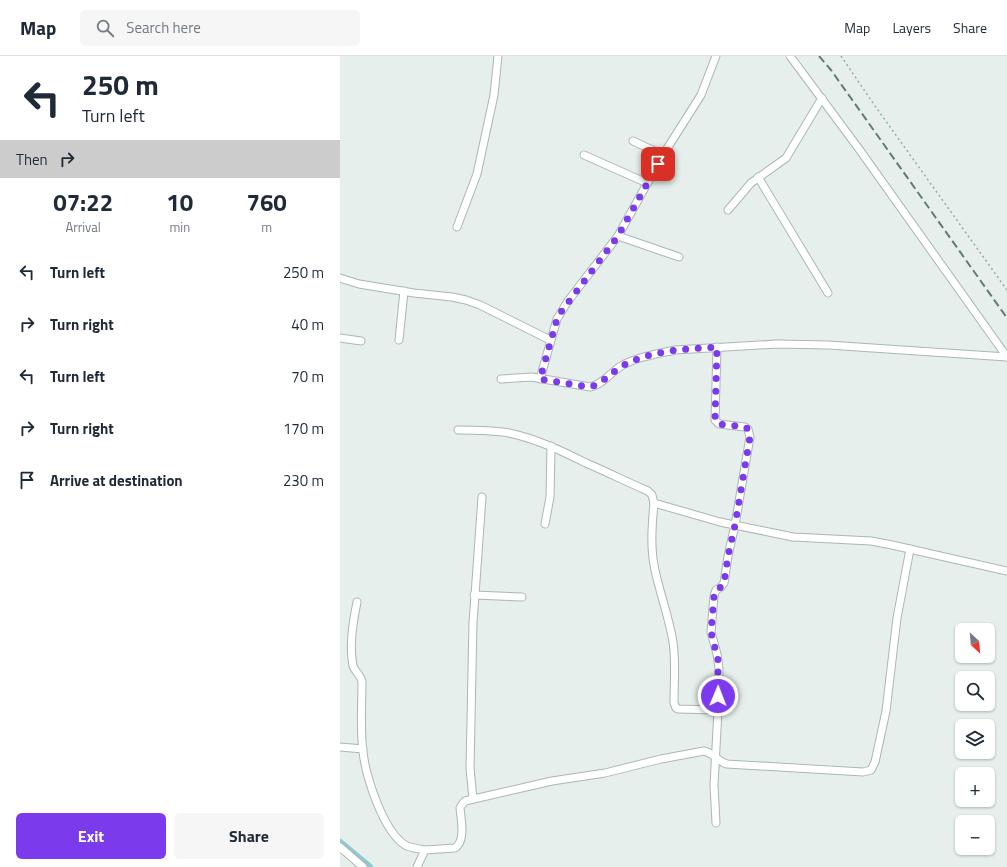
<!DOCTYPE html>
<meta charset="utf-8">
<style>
body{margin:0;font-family:"Titillium Web",sans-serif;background:#f6f6f7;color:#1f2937;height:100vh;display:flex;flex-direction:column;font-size:15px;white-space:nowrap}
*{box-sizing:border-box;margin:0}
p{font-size:13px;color:#747a83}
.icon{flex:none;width:22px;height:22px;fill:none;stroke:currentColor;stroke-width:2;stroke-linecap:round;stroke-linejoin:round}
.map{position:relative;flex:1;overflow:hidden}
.details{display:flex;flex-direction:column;background:#fff;width:340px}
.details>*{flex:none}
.top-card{background:#fff;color:#1f2937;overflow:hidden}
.needle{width:26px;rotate:154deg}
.fabs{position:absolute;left:615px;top:567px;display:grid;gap:8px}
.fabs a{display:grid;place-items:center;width:40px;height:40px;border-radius:6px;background:#fff;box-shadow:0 1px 3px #0004;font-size:20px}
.pin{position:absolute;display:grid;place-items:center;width:34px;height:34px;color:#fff;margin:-17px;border-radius:8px;box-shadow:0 2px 6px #0006}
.me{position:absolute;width:44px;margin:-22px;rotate:1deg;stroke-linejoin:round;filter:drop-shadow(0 0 3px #0008)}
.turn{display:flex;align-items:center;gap:14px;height:84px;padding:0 16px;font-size:18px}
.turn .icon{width:52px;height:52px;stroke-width:2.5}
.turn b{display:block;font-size:28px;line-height:34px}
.then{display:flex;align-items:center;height:38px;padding:0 16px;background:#0003;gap:8px;font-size:15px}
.eta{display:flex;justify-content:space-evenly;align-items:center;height:68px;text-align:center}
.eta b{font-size:24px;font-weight:700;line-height:28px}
.cta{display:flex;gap:8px;margin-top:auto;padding:8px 16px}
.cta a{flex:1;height:46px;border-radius:6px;background:#7c3aed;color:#fff;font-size:16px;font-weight:700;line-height:46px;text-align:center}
.cta a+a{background:#f6f6f7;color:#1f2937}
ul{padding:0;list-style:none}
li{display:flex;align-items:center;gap:12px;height:52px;padding:0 16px}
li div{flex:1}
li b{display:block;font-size:15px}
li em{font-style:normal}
header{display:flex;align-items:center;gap:24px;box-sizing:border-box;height:56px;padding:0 20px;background:#fff;border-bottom:1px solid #e0e1e3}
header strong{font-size:19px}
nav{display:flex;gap:22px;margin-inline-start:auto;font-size:14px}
.search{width:280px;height:36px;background:#f6f6f7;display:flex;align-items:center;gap:10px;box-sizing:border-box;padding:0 14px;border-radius:6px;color:#747a83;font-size:15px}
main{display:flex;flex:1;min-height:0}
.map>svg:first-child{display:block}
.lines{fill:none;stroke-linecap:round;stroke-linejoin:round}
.canal{stroke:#8ec9d4;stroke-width:8}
.minor-casing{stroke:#a8b8b2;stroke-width:9}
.path{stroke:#86b3a5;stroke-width:1.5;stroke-dasharray:2 3;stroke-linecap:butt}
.minor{stroke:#fff;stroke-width:7}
.rail{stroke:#5f7d75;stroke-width:2;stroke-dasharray:8 4;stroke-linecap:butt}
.route{stroke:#7c3aed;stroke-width:7;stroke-dasharray:0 12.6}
</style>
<header>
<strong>Map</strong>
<div class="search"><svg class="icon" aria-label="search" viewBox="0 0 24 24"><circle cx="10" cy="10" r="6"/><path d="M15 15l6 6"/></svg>Search here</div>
<nav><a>Map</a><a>Layers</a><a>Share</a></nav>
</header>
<main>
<section class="details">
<div class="top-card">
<div class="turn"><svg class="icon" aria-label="left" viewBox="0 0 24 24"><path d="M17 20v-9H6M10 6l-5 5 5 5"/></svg><div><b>250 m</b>Turn left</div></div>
<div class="then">Then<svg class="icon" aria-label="right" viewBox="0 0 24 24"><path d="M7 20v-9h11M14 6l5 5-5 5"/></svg></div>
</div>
<div class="eta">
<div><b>07:22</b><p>Arrival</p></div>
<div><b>10</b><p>min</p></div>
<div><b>760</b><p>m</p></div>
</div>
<ul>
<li><svg class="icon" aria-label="left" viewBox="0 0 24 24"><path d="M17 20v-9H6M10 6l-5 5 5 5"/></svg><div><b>Turn left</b></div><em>250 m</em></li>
<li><svg class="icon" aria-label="right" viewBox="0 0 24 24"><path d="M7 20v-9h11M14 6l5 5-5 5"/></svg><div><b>Turn right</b></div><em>40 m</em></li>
<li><svg class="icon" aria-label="left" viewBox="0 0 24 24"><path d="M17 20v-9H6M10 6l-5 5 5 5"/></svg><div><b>Turn left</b></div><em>70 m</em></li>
<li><svg class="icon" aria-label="right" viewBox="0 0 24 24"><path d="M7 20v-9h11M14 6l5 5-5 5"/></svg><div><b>Turn right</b></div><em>170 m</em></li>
<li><svg class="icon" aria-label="arrive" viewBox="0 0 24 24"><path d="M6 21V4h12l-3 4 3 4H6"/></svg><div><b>Arrive at destination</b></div><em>230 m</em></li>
</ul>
<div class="cta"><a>Exit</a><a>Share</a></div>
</section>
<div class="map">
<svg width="667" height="811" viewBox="0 0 667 811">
<rect width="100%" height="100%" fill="#e6efeb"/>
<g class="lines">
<polyline class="canal" points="0,787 29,811"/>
<g class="minor-casing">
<g id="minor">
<polyline points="450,0 519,93 667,301"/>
<polyline points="293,85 323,99"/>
<polyline points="244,99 307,127"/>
<polyline points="418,121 488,237"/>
<polyline points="388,154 411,127 446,102 482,42"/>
<polyline points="117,171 137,118 154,39 158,0"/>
<polyline points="278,180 339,201"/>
<polyline points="0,222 19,228 74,237 112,241 126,244 140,249 210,284"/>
<polyline points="0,282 21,285"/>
<polyline points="59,284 64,235"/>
<path d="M161 323 192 321 250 331C262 329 270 317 281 310 296 301 317 298 335 294L437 288 488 289 667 301"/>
<polyline points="200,323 217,263 228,245 278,180 323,99 361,39 376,0"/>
<path d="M118 374C135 374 152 374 169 377 197 383 222 395 246 407 267 416 287 426 308 435L312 439 314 447 380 466 453 481 531 485 552 489 667 515"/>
<path d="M314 447C312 469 310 492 315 514 320 538 329 561 333 586 336 606 334 626 334 647L336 652 338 653 378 654"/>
<polyline points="205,468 210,441 211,390"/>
<polyline points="134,539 182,541"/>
<path d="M17 546C13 566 9 589 13 610 15 616 21 619 22 626 22 649 20 673 23 696 26 721 43 775 65 789 71 792 79 793 85 794"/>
<polyline points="0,691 23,693"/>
<polyline points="133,743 130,712 133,567 142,441"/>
<polyline points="376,767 374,729 378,654 379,612 377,598 371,576 374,540 376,534 381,531 384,527 388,500 395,469 410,381 408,373 405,371 379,368 375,364 377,291"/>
<polyline points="0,791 23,811"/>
<path d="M77 811 85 794 115 792C126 785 121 763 120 752L121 750 125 745 212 725 265 717 321 703 364 695C374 697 378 706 387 708L523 716 531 714 535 706 546 655 557 562 570 493"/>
</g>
</g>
<polyline class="path" points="501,0 535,50 667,234"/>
<use href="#minor" class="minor"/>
<polyline class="rail" points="479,0 491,14 667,262"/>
</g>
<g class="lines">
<path class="route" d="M318 108 278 180 221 256 217 263 200 323 250 331C263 328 273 314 286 308 314 294 346 293 377 291L375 364 379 368 405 371 408 373 410 381 395 469 388 500 384 527 381 531 376 534 374 540 371 576 378 604V640"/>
</g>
</svg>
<div class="fabs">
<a><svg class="needle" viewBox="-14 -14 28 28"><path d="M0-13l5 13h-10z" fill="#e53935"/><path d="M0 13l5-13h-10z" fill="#747a83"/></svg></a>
<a><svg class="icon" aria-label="search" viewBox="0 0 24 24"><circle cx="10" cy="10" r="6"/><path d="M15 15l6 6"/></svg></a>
<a><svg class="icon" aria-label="layers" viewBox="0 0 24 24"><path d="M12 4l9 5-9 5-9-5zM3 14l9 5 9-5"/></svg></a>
<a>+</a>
<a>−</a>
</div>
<div class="pin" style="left:318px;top:108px;background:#d93025"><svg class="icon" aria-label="arrive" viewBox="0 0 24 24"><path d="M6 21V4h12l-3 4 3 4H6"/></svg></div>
<svg class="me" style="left:378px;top:640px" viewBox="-20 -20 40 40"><circle r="17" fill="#7c3aed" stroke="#fff" stroke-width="3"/><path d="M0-11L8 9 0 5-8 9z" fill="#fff"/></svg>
</div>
</main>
